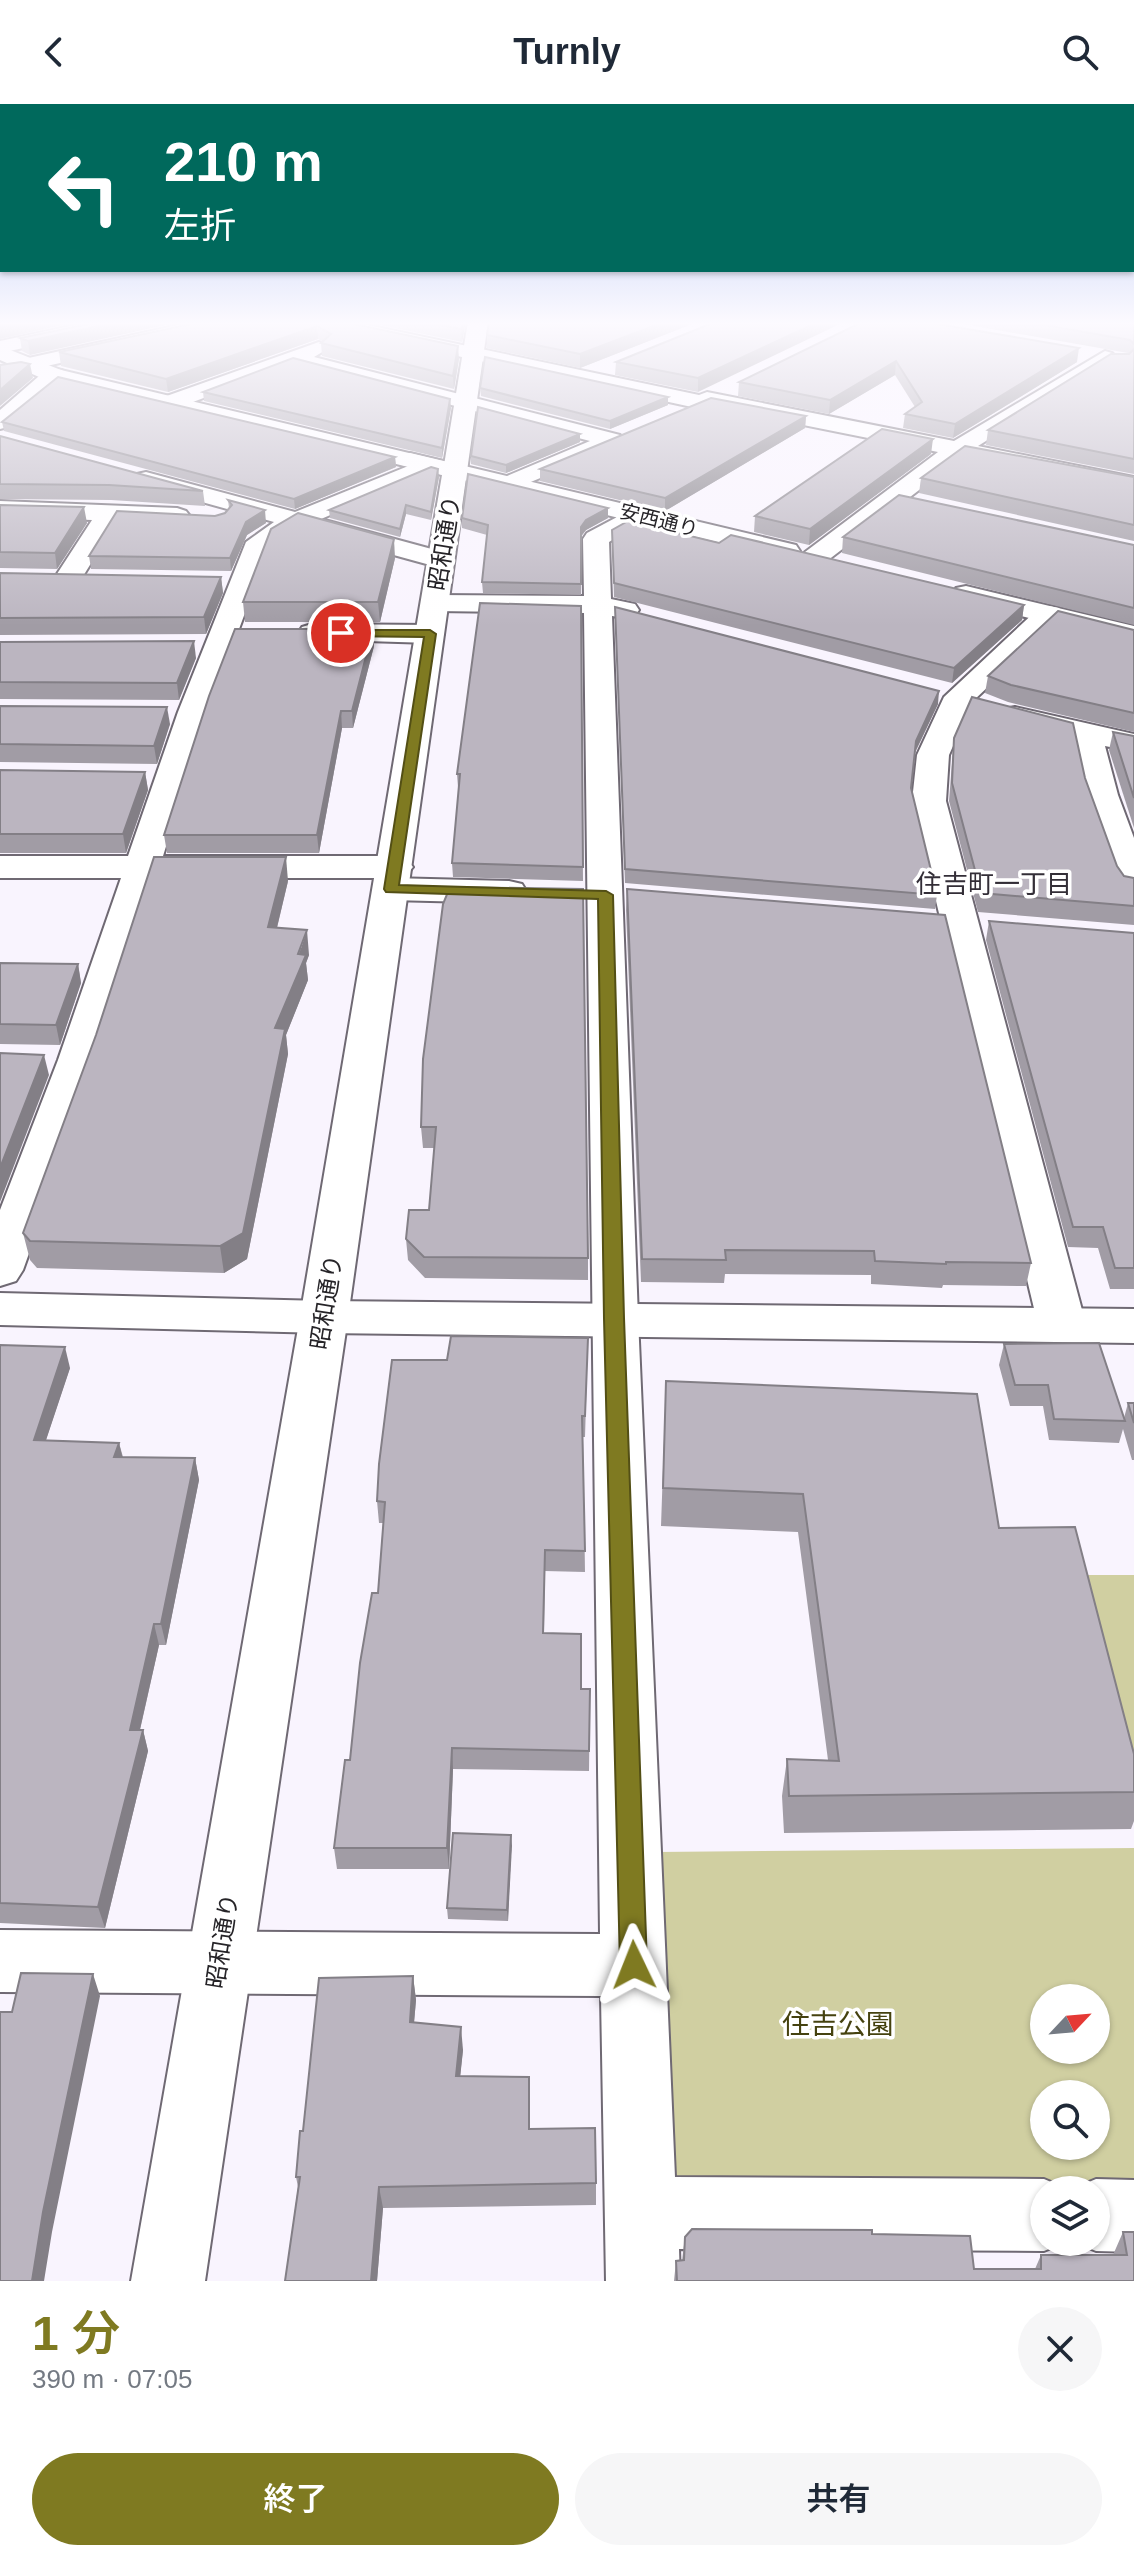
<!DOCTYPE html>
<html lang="ja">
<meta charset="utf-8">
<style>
body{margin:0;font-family:Arial,"Noto Sans JP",sans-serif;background:#f6f6f7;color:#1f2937;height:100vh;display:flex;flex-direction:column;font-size:30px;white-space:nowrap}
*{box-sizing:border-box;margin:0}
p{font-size:26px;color:#747a83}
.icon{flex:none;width:44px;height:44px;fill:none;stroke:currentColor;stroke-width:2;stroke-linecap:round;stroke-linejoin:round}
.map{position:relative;height:2177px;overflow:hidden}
.details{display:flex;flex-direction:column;background:#fff;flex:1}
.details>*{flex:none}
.guide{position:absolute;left:0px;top:0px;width:1134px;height:168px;box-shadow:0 2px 6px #0004;background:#00695c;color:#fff;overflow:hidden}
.needle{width:52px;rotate:64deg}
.buttons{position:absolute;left:1030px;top:1880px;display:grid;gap:16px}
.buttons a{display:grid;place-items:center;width:80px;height:80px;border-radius:50%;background:#fff;box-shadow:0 2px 6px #0004;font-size:40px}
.pin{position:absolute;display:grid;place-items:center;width:68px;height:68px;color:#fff;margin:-34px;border:4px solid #fff;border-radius:50%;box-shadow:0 2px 8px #0007}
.me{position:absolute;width:88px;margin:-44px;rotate:358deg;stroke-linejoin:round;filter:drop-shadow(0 0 6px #0008)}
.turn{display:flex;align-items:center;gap:28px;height:168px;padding:0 32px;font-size:36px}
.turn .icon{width:104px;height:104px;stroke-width:2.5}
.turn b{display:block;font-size:56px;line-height:68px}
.round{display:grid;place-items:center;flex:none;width:84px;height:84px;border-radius:42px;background:#f6f6f7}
.summary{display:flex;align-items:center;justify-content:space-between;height:136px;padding:0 32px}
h1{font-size:48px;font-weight:600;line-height:60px;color:#7f7a21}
.primary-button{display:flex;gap:16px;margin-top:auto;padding:16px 32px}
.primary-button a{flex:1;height:92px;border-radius:48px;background:#7f7a21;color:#fff;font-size:32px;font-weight:600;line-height:92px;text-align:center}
.primary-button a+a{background:#f6f6f7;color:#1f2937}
header{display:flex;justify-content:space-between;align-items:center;height:104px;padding:0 32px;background:#fff;font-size:36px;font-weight:600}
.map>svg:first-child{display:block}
.green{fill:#d0cfa1;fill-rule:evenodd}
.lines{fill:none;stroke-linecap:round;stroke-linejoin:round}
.minor-casing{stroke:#6f6973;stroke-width:4}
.tertiary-casing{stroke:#6f6973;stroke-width:4}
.secondary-casing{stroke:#6f6973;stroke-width:4}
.trunk-casing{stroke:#6f6973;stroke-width:4}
.minor{fill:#fff;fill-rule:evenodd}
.tertiary{fill:#fff;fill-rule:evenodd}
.secondary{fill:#fff;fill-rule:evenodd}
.trunk{fill:#fff;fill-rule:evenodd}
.wall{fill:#a19ca5}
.shaded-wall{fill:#837f86}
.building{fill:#bbb5c0;stroke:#837f86;stroke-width:2}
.route{fill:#7f7a21;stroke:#534f15;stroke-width:2}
.labels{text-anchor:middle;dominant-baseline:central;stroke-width:7;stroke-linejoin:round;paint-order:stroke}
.far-street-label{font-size:20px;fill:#262428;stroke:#fff}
.street-label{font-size:24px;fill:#262428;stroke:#fff}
.neighbourhood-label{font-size:26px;fill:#332e37;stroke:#fff}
.near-park-label{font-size:28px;fill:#45420f;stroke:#fff}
</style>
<header><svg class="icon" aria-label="back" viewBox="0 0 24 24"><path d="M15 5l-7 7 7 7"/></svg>Turnly<svg class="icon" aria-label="search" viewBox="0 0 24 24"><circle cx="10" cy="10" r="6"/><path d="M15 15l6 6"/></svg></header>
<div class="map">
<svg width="1134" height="2177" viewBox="0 0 1134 2177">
<rect width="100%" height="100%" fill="#f9f4fe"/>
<g class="green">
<polygon points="1079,1471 1134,1471 1134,1688"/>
<path d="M1134 1744V2090L1044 2086 671 2094 656 1748ZM1044 1894H1096V1946H1044ZM1044 1990H1096V2042H1044Z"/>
</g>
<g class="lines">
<g class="minor-casing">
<g id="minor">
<polygon points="90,218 127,218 117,224 0,249 0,237"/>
<polygon points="317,218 353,218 699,291 707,288 954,337 1105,247 1112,249 1116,253 1112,257 978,342 1134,373 1134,387 962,353 823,460 805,460 801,454 805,448 938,348 709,302 701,305 320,222"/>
<polygon points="319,238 329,244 314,253 620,331 624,336 620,341 606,341 603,348 509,387 500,385 497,380 500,375 590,337 294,260 177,304 169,306 158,299 161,294"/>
<polygon points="54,265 62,266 65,271 62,276 8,323 0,325 0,306 46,266"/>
<polygon points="428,354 436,356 440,361 436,366 321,415 450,450 454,456 450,462 441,464 299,425 270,442 208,608 163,752 395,752 407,756 413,763 407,770 395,774 156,774 98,956 23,1166 16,1177 0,1182 0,1106 58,956 121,774 0,774 0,752 128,752 178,608 246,438 274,418 137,380 134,375 137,370 146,368 295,408"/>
<polygon points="0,397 177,404 186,407 190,412 186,417 177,420 117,417 77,482 57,482 53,476 92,416 0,413"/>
<polygon points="636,403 645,406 649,411 645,416 609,438 611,495 635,500 639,506 635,512 625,514 612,512 638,1214 675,2073 1044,2075 1070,2086 1044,2086 1044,2138 1066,2138 1044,2147 679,2145 680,2177 606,2177 601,1892 0,1888 0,1826 600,1830 584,509 435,507 425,505 421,499 425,493 435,491 584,492 583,435 587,429"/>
<polygon points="1049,502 1059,504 1063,510 1059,516 973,597 949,651 946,697 1086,1221 1079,1233 1062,1238 1045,1233 1038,1221 912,697 917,651 944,593 1039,504"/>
<polygon points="312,520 430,521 440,524 444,530 440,536 430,539 302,535 298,529 302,523"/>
<polygon points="1015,603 1134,630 1134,648 1105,642 1118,691 1134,734 1134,791 1121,788 1116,780 1084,691 1072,634 1004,619 1000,612 1004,605"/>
<polygon points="391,774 509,777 522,780 527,788 522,796 509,799 391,796 378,793 373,785 378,777"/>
<polygon points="1096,2075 1134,2076 1134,2148 1096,2147 1074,2138 1096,2138 1096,2086 1070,2086"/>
</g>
</g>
<g class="tertiary-casing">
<g id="tertiary">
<polygon points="192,218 228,218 218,224 24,267 13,261 24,255"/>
<polygon points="468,218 488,218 467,367 464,372 446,372 443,367"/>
<polygon points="0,1189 324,1197 1134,1205 1134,1239 324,1229 0,1221"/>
</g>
</g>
<g class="secondary-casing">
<g id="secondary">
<polygon points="410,349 796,441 800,447 796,453 787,455 402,361 398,356 402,351"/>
<polygon points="966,482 1134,522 1134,540 956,496 952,490 956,484"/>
</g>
</g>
<g class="trunk-casing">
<polygon id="trunk" points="0,242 61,266 455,360 464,362 467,367 348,1213 205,2177 131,2177 300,1213 442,371 46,276 0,256"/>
</g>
<use href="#minor" class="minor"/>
<use href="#tertiary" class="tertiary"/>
<use href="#secondary" class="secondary"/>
<use href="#trunk" class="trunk"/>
</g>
<g class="wall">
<polygon points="98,218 30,251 22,247 20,234"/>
<polygon points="345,218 459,255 454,285 322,252 321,239 322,237 318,235 168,288 61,262 59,248"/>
<polygon points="366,218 466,218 462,238"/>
<polygon points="489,218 697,218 580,264 487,244 487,231"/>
<polygon points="715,218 698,288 615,271 616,258"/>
<polygon points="862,218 1077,258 953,334 903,324 905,310 915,303 895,271 829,310 738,292 739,278"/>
<polygon points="952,218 1134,218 1134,370 986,341 988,326 1128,249"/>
<polygon points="480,284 668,301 610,325 481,292"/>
<polygon points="203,288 451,304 442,354 204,297"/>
<polygon points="806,312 805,324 665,407 540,377 540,365"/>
<polygon points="2,318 395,353 396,363 295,405 4,327"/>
<polygon points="580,330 580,338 506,369 471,360 471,352"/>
<polygon points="0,332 203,387 205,402 111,396 0,395"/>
<polygon points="931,350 809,441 754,428 755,412"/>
<polygon points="439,373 431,416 406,410 400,433 330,414 329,406"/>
<polygon points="1134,373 1134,437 919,389 921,374"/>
<polygon points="228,396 266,419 247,431 231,467 91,465 89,452 225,409 229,404"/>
<polygon points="0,401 87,419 57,465 0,464"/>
<polygon points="608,404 608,414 586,426 581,433 581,491 483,489 482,478 487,431 462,424 462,414"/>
<polygon points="612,426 719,439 1024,501 1022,516 952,579 614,493"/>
<polygon points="843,433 1134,441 1134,521 842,449"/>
<polygon points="395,454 380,518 245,518 243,498"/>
<polygon points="0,469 221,473 223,489 206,530 0,531"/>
<polygon points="581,502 583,777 453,773 452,759 459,683 458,683 457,670"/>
<polygon points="615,503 938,600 915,649 911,684 937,791 935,805 625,779"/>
<polygon points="1134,526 1134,628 1008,598 985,589 988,572"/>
<polygon points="0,538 196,554 179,596 0,595"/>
<polygon points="374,542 353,624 342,624 319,749 167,749 164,731"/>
<polygon points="0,602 170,620 157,660 0,658"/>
<polygon points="1113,628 1134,632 1134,724 1109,646"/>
<polygon points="954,634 1085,674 1117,762 1124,772 1134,774 1134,821 978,808 949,697"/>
<polygon points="0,666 145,668 148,686 126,749 0,749"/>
<polygon points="288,777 277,824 309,851 306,859 308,876 286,931 288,950 247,1155 224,1169 37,1164 30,1156 23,1129"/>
<polygon points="627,785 1031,1159 1026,1182 943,1181 942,1184 871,1180 871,1171 725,1170 724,1179 641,1178 626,806"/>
<polygon points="989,817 1134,829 1134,1185 1110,1185 1098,1144 1068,1143 986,836"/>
<polygon points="0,859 78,860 81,879 60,941 0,940"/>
<polygon points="423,955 588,1154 588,1176 425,1174 408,1156 406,1135 429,1106 434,1044 423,1044 421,1023"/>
<polygon points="588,1234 585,1333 583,1333 585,1468 545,1467 544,1529 581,1585 590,1585 589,1667 453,1665 449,1765 337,1765 334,1744 350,1656 378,1489 383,1419 379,1419 377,1397 447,1256"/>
<polygon points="1004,1240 1124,1314 1128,1299 1134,1299 1134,1356 1132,1356 1123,1325 1119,1339 1049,1336 1043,1302 1010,1302 999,1261"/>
<polygon points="0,1241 70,1264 46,1336 119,1339 123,1353 195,1354 199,1376 166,1541 159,1541 140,1626 143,1626 148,1647 105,1824 0,1819"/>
<polygon points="666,1277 999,1424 1134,1650 1134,1717 1131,1725 784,1729 782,1692 787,1655 828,1656 798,1428 661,1422"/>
<polygon points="511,1731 508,1817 448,1815 447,1804"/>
<polygon points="413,1872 416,1896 414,1919 463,1946 460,1972 530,2025 596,2079 596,2101 383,2104 377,2177 285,2177 298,2083 296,2073 303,2027"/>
<polygon points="1123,2128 1134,2177 674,2177 676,2157 682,2157 685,2133 872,2130 974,2165 1035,2165 1041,2151 1113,2151"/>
</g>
<g class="shaded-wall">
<polygon points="16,218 77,218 0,235 0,221"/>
<polygon points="118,218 179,218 30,251 28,237"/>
<polygon points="463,218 466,218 462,238 461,225"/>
<polygon points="664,218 697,218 580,264 580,250"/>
<polygon points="818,218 844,218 698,288 698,274"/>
<polygon points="317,222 318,235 168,288 166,275"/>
<polygon points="458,242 459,255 454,285 453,272"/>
<polygon points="1079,244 1077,258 953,334 955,320"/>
<polygon points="896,257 895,271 829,310 830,296"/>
<polygon points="30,260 33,274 0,302 0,286"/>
<polygon points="668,293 668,301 610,325 610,317"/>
<polygon points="450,295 451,304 442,354 442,344"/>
<polygon points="806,312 805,324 665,407 665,394"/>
<polygon points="580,330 580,338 506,369 506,361"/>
<polygon points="933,335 931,350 809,441 810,425"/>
<polygon points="395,353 396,363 295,405 294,395"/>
<polygon points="438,365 439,373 431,416 431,408"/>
<polygon points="406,401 406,410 400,433 400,425"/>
<polygon points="84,403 87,419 57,465 55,449"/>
<polygon points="608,404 608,414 586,426 580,433 581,423 586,416"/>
<polygon points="265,406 266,419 247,431 231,467 230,454 246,418"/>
<polygon points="394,435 395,454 380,518 378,498"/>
<polygon points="221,473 223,489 206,530 204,513"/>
<polygon points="1024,501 1022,516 952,579 954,564"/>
<polygon points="373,525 374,542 353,624 352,607"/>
<polygon points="194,537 196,554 179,596 177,579"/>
<polygon points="939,587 938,600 914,650 916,637"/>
<polygon points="167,603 170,620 157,660 154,642"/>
<polygon points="341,607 342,624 319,749 317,731"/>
<polygon points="145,668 148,686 126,749 123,730"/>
<polygon points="286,753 288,777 271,848 268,823"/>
<polygon points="307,826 309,851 306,859 308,876 286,931 288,950 247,1155 224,1169 220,1142 275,924"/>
<polygon points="78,860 81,879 60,941 56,921"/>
<polygon points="44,951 49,971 0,1098 0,1064"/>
<polygon points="65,1243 70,1264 39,1357 34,1336"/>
<polygon points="119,1339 124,1360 114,1353"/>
<polygon points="195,1354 199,1376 166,1541 161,1520"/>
<polygon points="154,1520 159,1541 135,1647 130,1626"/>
<polygon points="143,1626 148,1647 105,1824 98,1803"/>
<polygon points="452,1644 453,1665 449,1765 447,1744"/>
<polygon points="511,1731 512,1742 508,1817 507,1806"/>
<polygon points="93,1870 100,1892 52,2128 44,2177 32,2177 43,2108"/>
<polygon points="413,1872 416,1896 412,1941 410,1918"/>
<polygon points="461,1923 463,1946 458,1994 456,1972"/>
<polygon points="379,2083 383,2104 377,2177 371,2177"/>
</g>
<g class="building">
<polygon points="0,218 16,218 0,221"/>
<polygon points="98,218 118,218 28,237 20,234"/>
<polygon points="200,218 345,218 458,242 453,272 321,239 331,230 317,222 166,275 59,248"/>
<polygon points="426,218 463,218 461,225"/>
<polygon points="489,218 664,218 580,250 487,231"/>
<polygon points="715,218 818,218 698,274 616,258"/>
<polygon points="862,218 926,218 1079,244 955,320 905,310 922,298 896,257 830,296 739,278"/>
<polygon points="1027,218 1134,218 1134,240 1130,236"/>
<polygon points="1134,245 1134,355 988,326 1111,250 1129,250"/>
<polygon points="485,253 668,293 610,317 480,284"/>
<polygon points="293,254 450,295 442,344 203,288"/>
<polygon points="21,258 30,260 0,286 0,261"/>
<polygon points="58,273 395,353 294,395 2,318"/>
<polygon points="711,294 806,312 665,394 540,365"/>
<polygon points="478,303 580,330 506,361 471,352"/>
<polygon points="882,325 933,335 810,425 755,412"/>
<polygon points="0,332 203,387 109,381 0,380"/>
<polygon points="965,342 1134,373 1134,421 921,374"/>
<polygon points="431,363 438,365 431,408 406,401 400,425 329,406"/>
<polygon points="468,370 608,404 586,416 581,423 581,480 482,478 488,421 462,414"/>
<polygon points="899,391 1134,441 1134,504 843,433"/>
<polygon points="228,396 265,406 246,418 230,454 89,452 117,407 215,412 225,409 232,401"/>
<polygon points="0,401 84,403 55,449 0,448"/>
<polygon points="298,409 394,435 378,498 243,498 271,425"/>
<polygon points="628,417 719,439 731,431 1024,501 954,564 614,479 612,426"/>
<polygon points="0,469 221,473 204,513 0,514"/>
<polygon points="480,499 581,502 583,763 452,759 460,670 457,670"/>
<polygon points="615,503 939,587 916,637 911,684 937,791 625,765"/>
<polygon points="1058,507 1134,526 1134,609 1011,581 988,572"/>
<polygon points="235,525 373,525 352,607 341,607 317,731 164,731 209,592"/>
<polygon points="194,537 177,579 0,578 0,538"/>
<polygon points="972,593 1073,619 1085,674 1117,762 1124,772 1134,774 1134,802 981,789 952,679 954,634"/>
<polygon points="0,602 167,603 154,642 0,640"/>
<polygon points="1113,628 1134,632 1134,694"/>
<polygon points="0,666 145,668 123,730 0,730"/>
<polygon points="154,753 286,753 268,823 307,826 298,850 306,851 275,924 285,925 243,1129 220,1142 30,1137 23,1129 96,931"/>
<polygon points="450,783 583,785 588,1154 424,1153 406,1135 409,1106 429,1106 436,1023 421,1023 423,955 443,800"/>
<polygon points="627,785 945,811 1031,1159 946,1158 946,1160 875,1157 874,1147 725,1146 726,1156 642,1155"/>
<polygon points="989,817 1134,829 1134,1164 1115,1164 1103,1123 1073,1123"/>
<polygon points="0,859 78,860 56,921 0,920"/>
<polygon points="0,949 44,951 0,1064"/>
<polygon points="451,1232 588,1234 585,1312 582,1312 585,1447 545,1446 543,1529 581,1530 581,1585 590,1585 589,1647 452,1644 447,1744 334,1744 345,1656 350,1656 360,1559 372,1489 378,1489 385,1398 377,1397 379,1360 392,1256 447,1256"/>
<polygon points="1099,1239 1125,1317 1054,1315 1048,1281 1015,1281 1004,1240"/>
<polygon points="0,1241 65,1243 34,1336 119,1339 114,1353 195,1354 161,1520 154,1520 130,1626 143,1626 98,1803 0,1799"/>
<polygon points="666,1277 977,1290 999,1424 1075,1423 1134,1650 1134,1688 789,1692 787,1655 839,1657 803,1390 663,1384"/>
<polygon points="1128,1299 1134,1299 1134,1319"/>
<polygon points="453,1729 511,1731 507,1806 447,1804"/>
<polygon points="21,1869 93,1870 43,2108 32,2177 0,2177 0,1908 12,1908"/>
<polygon points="413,1872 410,1918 461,1923 456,1972 529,1973 529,2025 595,2024 596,2079 379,2083 371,2177 285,2177 300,2073 296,2073 300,2027 303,2027 319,1874"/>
<polygon points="692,2125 872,2126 872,2130 970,2132 974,2165 1041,2165 1041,2151 1127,2151 1123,2128 1134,2128 1134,2177 677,2177 676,2157 684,2156 685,2133"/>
</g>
<linearGradient id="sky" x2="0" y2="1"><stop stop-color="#a5baf0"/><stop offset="0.42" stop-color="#fcfaff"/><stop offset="1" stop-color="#fcfaff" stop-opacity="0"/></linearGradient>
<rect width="1134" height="522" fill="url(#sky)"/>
<polygon class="route" points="341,526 430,526 436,530 399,781 606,787 613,791 624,1214 647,1861 643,1870 634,1873 624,1870 620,1861 604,1214 598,795 386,788 384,785 424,533 337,532 335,529"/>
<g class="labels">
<g class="far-street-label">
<text transform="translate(659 416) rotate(14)">安西通り</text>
</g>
<g class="street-label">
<text transform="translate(444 439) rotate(-81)">昭和通り</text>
<text transform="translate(326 1198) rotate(-81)">昭和通り</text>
<text transform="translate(222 1837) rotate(-81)">昭和通り</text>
</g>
<g class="neighbourhood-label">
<text x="994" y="780">住吉町一丁目</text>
</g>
<g class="near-park-label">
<text x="838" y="1920">住吉公園</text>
</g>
</g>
</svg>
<div class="buttons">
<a><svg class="needle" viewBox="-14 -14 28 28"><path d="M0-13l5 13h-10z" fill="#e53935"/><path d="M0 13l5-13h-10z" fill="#747a83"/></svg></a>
<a><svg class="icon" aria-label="search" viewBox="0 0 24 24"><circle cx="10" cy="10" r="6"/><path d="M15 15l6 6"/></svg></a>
<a><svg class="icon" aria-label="layers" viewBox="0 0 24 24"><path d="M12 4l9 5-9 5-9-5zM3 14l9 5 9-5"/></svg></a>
</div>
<div class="pin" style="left:341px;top:529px;background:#d93025"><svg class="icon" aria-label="arrive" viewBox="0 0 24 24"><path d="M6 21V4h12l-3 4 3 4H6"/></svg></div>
<svg class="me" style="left:634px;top:1861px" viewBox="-20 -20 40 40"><path d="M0-17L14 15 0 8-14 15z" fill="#7f7a21" stroke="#fff" stroke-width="4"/></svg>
<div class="guide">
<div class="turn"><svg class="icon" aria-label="left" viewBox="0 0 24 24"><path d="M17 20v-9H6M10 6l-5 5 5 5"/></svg><div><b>210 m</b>左折</div></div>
</div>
</div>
<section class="details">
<div class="summary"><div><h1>1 分</h1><p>390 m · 07:05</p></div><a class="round"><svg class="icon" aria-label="close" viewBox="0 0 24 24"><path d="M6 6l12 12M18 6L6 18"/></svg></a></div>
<div class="primary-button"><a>終了</a><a>共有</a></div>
</section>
